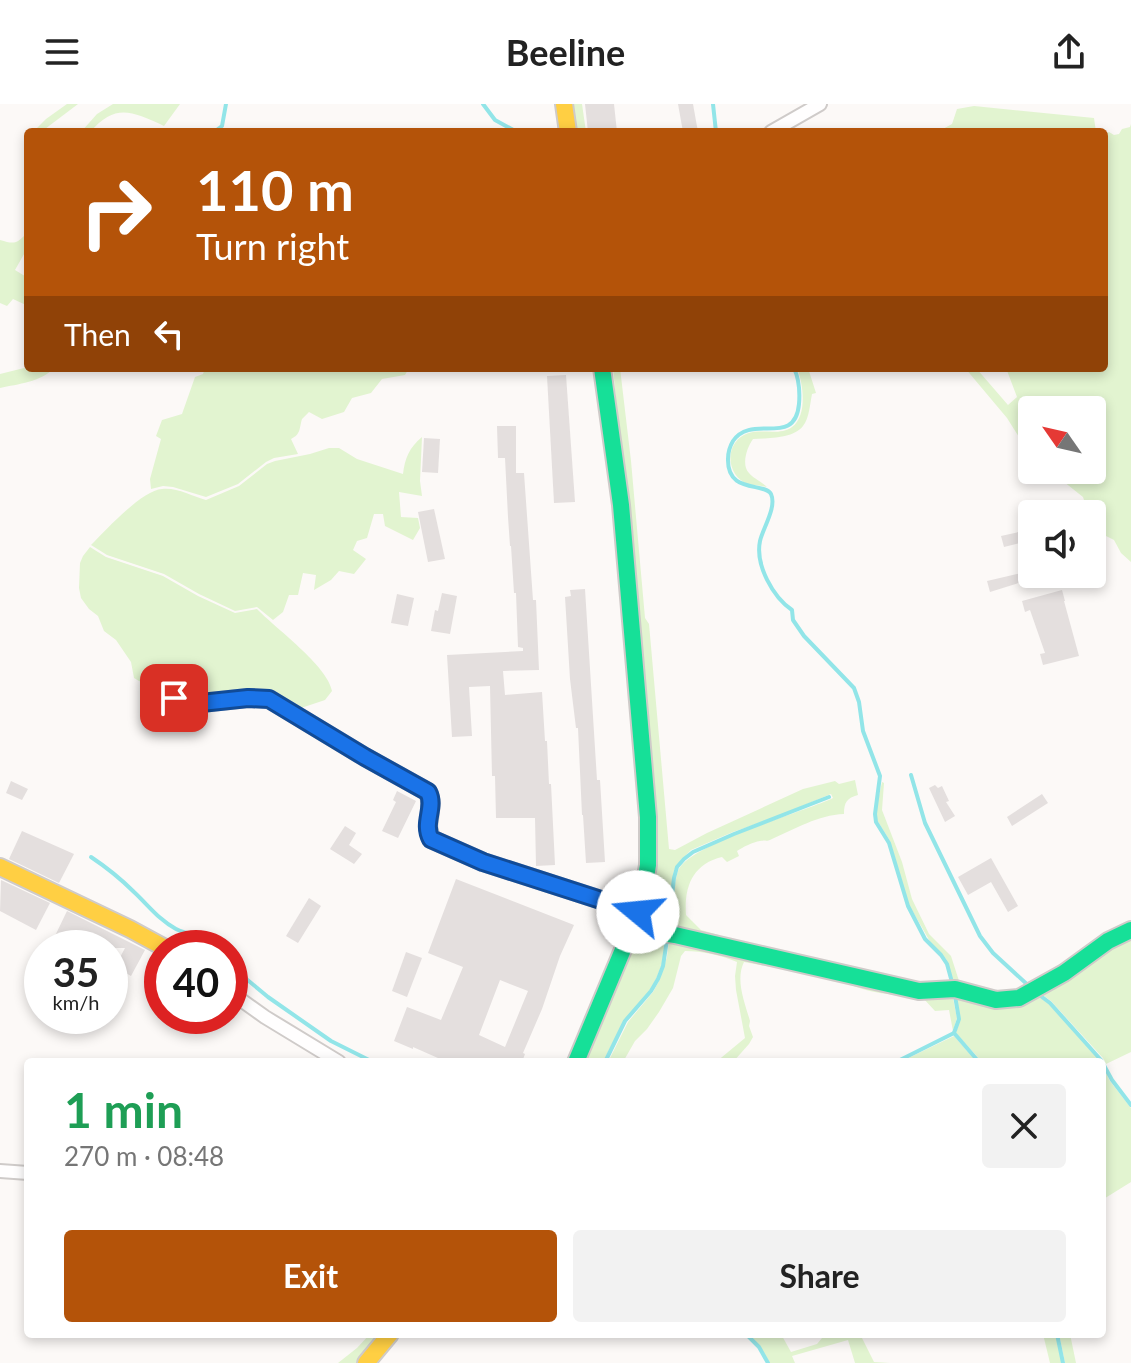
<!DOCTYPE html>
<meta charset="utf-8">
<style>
body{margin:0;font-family:Lato,sans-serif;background:#f2f2f2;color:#222;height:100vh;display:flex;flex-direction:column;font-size:30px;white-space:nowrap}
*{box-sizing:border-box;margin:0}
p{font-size:26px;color:#767676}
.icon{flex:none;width:44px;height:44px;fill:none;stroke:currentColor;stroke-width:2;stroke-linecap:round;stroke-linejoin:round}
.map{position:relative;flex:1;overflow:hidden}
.side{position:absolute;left:24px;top:954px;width:1082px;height:280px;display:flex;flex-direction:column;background:#fff;border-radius:8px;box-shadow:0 4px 12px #0003}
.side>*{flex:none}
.guide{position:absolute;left:24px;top:24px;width:1084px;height:244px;border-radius:8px;box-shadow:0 4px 12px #0003;background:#b45309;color:#fff;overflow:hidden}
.needle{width:52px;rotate:304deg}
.fabs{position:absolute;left:1018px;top:292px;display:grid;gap:16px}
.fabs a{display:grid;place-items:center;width:88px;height:88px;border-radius:8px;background:#fff;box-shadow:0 4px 12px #0003;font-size:40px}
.speed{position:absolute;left:24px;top:826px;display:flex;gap:16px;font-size:40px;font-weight:700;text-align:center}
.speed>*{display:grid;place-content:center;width:104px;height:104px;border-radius:50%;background:#fff;box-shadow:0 4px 12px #0003;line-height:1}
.speed small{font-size:20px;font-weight:400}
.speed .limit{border:12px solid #d22;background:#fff;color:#111}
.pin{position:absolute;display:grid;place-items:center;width:68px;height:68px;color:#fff;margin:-34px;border-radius:16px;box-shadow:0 4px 12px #0006}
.me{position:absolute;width:88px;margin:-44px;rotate:287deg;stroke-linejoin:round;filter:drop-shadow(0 0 6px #0008)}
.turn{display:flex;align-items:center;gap:28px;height:168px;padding:0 40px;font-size:36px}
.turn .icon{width:104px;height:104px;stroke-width:2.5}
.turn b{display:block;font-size:56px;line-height:68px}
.then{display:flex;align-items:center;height:76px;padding:0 40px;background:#0003;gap:16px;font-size:30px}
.round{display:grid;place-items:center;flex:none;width:84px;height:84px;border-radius:8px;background:#f2f2f2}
.overview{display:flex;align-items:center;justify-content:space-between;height:136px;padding:0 40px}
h1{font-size:48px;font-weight:700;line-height:60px;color:#1e9e55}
.cta{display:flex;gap:16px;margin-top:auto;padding:16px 40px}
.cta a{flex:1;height:92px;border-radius:8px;background:#b45309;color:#fff;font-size:32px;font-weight:700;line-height:92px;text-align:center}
.cta a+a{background:#f2f2f2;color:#222}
header{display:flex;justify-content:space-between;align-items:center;height:104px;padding:0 40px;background:#fff;font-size:36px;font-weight:700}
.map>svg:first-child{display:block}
.green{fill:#e2f4d0}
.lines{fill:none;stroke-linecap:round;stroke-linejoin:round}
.stream{stroke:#92e5e8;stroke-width:4}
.building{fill:#e4dfde;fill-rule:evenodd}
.street-casing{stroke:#cfcbc9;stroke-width:16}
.fast-casing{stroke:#cfcbc9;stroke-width:20}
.slow-casing{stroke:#cfcbc9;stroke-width:20}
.jam-casing{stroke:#cfcbc9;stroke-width:20}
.street{stroke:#fffefe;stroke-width:12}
.fast{stroke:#16e098;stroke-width:16}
.slow{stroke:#ffcf43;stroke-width:16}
.jam{stroke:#f24e42;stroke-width:16}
.route-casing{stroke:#114b97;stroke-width:20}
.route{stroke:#1a73e8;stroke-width:14}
</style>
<header><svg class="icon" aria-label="menu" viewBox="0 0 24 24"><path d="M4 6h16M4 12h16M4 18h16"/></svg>Beeline<svg class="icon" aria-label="share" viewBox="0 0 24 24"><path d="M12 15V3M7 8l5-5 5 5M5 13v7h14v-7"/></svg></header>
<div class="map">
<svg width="1131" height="1259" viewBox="0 0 1131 1259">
<rect width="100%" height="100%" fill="#fcf9f7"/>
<g class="green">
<polygon points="67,0 78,0 41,28 33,28 46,15"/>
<path d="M113 0H180L164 22C130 6 115 0 90 28H81L97 10Z"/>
<polygon points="569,0 582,0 586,28 574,28"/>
<polygon points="974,2 1094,14 1096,28 996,28 994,26 989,28 941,28 941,26 952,20 957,5"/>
<polygon points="1131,20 1131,458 1121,449 1114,436 1106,432 1102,425 1097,404 1085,399 1083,393 1049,366 1092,366 1092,306 1032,306 1032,349 1024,341 1007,314 965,264 976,264 1008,301 1017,293 1006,264 1104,264 1104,30 1109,28 1114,31 1119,30 1122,25 1130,23"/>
<path d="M28 128V143L15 166 28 174V202L13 195 7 202 0 199V136C16 141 17 139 28 128Z"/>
<path d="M28 263 54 264C41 278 18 280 0 284V270Z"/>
<path d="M205 264H409L405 271 382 275 371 289 352 294 344 308 322 315 309 308 302 315C299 325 301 330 291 335L298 350 274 354 266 358 238 380 206 393 173 383 163 382 151 385 150 375 161 335 156 332 162 316 182 310 195 273 203 270Z"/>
<path d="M613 264H620L631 357 645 514 649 520 669 745 675 746 707 729 803 685 835 677 839 680 855 676 858 691C847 694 844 698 844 710 818 711 795 725 772 735 763 739 770 735 760 737 753 738 743 743 737 747L739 752 727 758 722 753C693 760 684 782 686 811L701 826 719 831 727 840 670 828C672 811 673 782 678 767 688 740 804 708 833 694L831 690 773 714 733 728 691 746 682 755 674 766 666 827 648 821 645 818 658 747Z"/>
<path d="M797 264H808L816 289 812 290C810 300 809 315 803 322 793 335 768 334 753 335 747 343 741 361 749 369 753 374 762 378 767 383 761 381 754 382 748 380 732 375 725 353 735 339 750 318 776 335 792 323 808 311 803 279 797 264Z"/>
<path d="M422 333 420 377 422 392 399 388 401 413 418 414 420 424 413 436 385 422 383 410H374L367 434 357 437 353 446 366 455 354 470 339 467 331 476 314 486 316 471 303 469 298 491H289L283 508 273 516 257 503 235 507 199 490 164 470 107 451 91 441C105 427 142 386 162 385 176 383 192 392 206 396L239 382 267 360 275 357 310 350 329 344H339L357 355 403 370C405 354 409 344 422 333Z"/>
<path d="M90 443 106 453 163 472 198 492 235 509 257 505C274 523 328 562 332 587L325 596 295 606 174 591 152 581 139 577 134 574 131 558 116 536 104 527 98 512 89 505 81 494 79 484 80 459 83 452Z"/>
<polygon points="882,678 884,679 882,706 902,758 912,795 929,830 951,852 960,880 955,883 946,855 932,841 909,801 890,737 877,716 875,710"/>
<polygon points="1131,829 1131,948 1106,960 1103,954 1051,897 1037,887"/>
<polygon points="656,836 666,836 662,860 656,875 649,888 623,918 603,958 583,958 629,851 648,837"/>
<path d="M669 837 952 889 957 914 953 927 949 906 935 907 923 894C896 890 866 891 842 876L744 858C735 876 745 899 750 917L749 922 753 933 749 940 733 958H716L745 934 736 886 735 872 737 858C720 851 703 847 685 847L681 852 673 884 659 908 647 925 635 937 623 958H608L628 918 653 888 659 877 667 853Z"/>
<polygon points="956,890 1035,890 1049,900 1101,958 982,958 956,929 960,915"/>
<polygon points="954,932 977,958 900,958"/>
<polygon points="1102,961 1110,977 1131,1004 1131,1078 1102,1096"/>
<polygon points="370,1230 384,1230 356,1259 338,1259 357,1244"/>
<polygon points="749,1230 781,1230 791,1248 817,1240 822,1234 838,1230 860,1230 874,1258 890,1259 855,1259 848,1236 792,1252 795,1259 770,1259 760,1242"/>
<polygon points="1043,1230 1056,1230 1062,1259 1050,1259"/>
<polygon points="1059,1230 1070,1230 1076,1259 1065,1259"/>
</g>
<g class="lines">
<g class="stream">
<polyline points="483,0 495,16 517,28"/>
<polyline points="713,0 716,28"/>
<polyline points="214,28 222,22 226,0"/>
<path d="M794 264C799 275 800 288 799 300 795 344 752 309 733 337 730 342 728 350 728 355 727 390 764 378 771 390 777 403 763 424 760 437 755 461 773 493 792 506L793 516 804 532 854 584 859 598 863 627 880 672 875 710 876 718 889 739 908 802 925 835 941 851 947 860 953 882"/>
<polyline points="911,671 925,719 980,832 993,849 1030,883"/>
<path d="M91 753C106 763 121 775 134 788 148 801 159 816 176 825 192 834 216 829 228 844"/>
<polyline points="668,827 674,774 677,763 684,755 693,748 734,730 829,693"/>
<polyline points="230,847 244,873 268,893 331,937 373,958"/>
<polyline points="1038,890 1050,899 1101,956 1112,976 1131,1001"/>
<polyline points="955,892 959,915 954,929 979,958"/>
<polyline points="605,958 625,917 651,887 658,875 663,862 667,836"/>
<polyline points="896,958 954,929"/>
<polyline points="746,1230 759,1243 768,1259"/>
<polyline points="1057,1230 1063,1259"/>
</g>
</g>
<g class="building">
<polygon points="585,0 614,0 617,28 588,28"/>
<polygon points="678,0 693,0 698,28 683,28"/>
<polygon points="566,271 575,398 554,399 547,272"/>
<polygon points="497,322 516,322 516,369 524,369 533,496 536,496 539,566 503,567 505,591 542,588 545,637 547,637 549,680 551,680 555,761 536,762 535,714 496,714 495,672 492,672 490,582 469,583 472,632 452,633 447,551 523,547 523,544 518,543 516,489 514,489 511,442 510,442 508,413 505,354 498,354"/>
<polygon points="424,334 440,335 438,369 422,368"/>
<polygon points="434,405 445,455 428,458 418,408"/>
<polygon points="1032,425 1032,436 1004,443 1001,432"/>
<polygon points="1026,468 1028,476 990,488 987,477"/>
<polygon points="585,485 597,676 600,676 605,758 586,759 583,711 582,711 578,624 576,624 570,575 565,493 571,492 570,486"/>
<polygon points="1062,486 1065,497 1064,497 1079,552 1043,561 1040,550 1045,549 1030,506 1025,508 1022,497"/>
<polygon points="442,489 457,492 450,530 431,527 435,506 438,507"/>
<polygon points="397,490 414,494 408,522 391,519"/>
<polygon points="11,677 28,685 22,696 6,689"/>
<polygon points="935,681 938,684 942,682 949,697 946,698 955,712 945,718 929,684"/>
<polygon points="397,687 416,697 398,734 382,727 396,698 393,696"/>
<polygon points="1042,690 1048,699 1012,722 1007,713"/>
<polygon points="345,722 356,729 349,741 362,750 354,760 330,745"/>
<polygon points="22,727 74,750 59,779 9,755"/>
<polygon points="991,754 1018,802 1008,808 991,778 968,791 958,773"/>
<path d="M456 775 574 821 560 852 542 905 523 949 525 950 522 958H447L413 943V945L394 937 407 903 441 916 463 863 428 849ZM500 876 528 887 505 943 479 931Z"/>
<polygon points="1,776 50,799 36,826 0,807"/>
<polygon points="309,794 321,802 298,839 286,832"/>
<polygon points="67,807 145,846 131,872 115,863 125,844 75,844 54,834"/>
<polygon points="406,848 422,854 407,893 392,887"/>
</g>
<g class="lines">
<g class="street-casing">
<g id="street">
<polyline points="771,28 820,0"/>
<polyline points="230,888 265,913 339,958"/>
<polyline points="0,1067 28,1069"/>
</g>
</g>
<g class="fast-casing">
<g id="fast">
<polyline points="632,824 675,831 919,887 955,885 996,896 1019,894 1064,869 1108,837 1131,826"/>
<polyline points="576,958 632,824 643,791 648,761 648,713 621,401 602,264"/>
</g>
</g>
<g class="slow-casing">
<g id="slow">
<polyline points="564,0 568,28"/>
<polyline points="428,723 431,735 483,758 638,808"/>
<polyline points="0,763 130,825 165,844"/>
<polyline points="366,1259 390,1230"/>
</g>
</g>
<g class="jam-casing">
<polyline id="jam" points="174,594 201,599 248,594 269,595 365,653 428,688 431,699 428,723"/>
</g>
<use href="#street" class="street"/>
<use href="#fast" class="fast"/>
<use href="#slow" class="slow"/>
<use href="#jam" class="jam"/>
</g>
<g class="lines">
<g class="route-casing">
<path id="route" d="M174 594 201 599 248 594 269 595 365 653 428 688C436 703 422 719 431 735L483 758 638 808"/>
</g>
<use href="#route" class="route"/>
</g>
</svg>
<div class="fabs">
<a><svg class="needle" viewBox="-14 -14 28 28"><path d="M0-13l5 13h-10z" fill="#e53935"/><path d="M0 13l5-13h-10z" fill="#767676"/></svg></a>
<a><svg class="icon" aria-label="sound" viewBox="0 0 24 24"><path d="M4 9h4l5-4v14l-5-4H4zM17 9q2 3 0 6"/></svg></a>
</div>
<div class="speed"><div>35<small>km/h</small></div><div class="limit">40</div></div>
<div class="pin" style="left:174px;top:594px;background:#d93025"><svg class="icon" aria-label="arrive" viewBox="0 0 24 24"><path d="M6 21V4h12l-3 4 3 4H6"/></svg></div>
<svg class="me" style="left:638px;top:808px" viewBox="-20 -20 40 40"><circle r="19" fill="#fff"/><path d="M0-13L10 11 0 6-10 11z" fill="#1a73e8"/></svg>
<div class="guide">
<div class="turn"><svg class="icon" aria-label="right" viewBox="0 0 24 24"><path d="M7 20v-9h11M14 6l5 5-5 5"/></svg><div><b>110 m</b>Turn right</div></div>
<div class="then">Then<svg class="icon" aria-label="left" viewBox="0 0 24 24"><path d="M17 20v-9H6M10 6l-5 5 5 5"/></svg></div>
</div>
<section class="side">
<div class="overview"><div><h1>1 min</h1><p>270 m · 08:48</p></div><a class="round"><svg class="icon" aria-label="close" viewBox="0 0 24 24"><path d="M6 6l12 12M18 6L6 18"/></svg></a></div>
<div class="cta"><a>Exit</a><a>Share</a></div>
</section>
</div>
